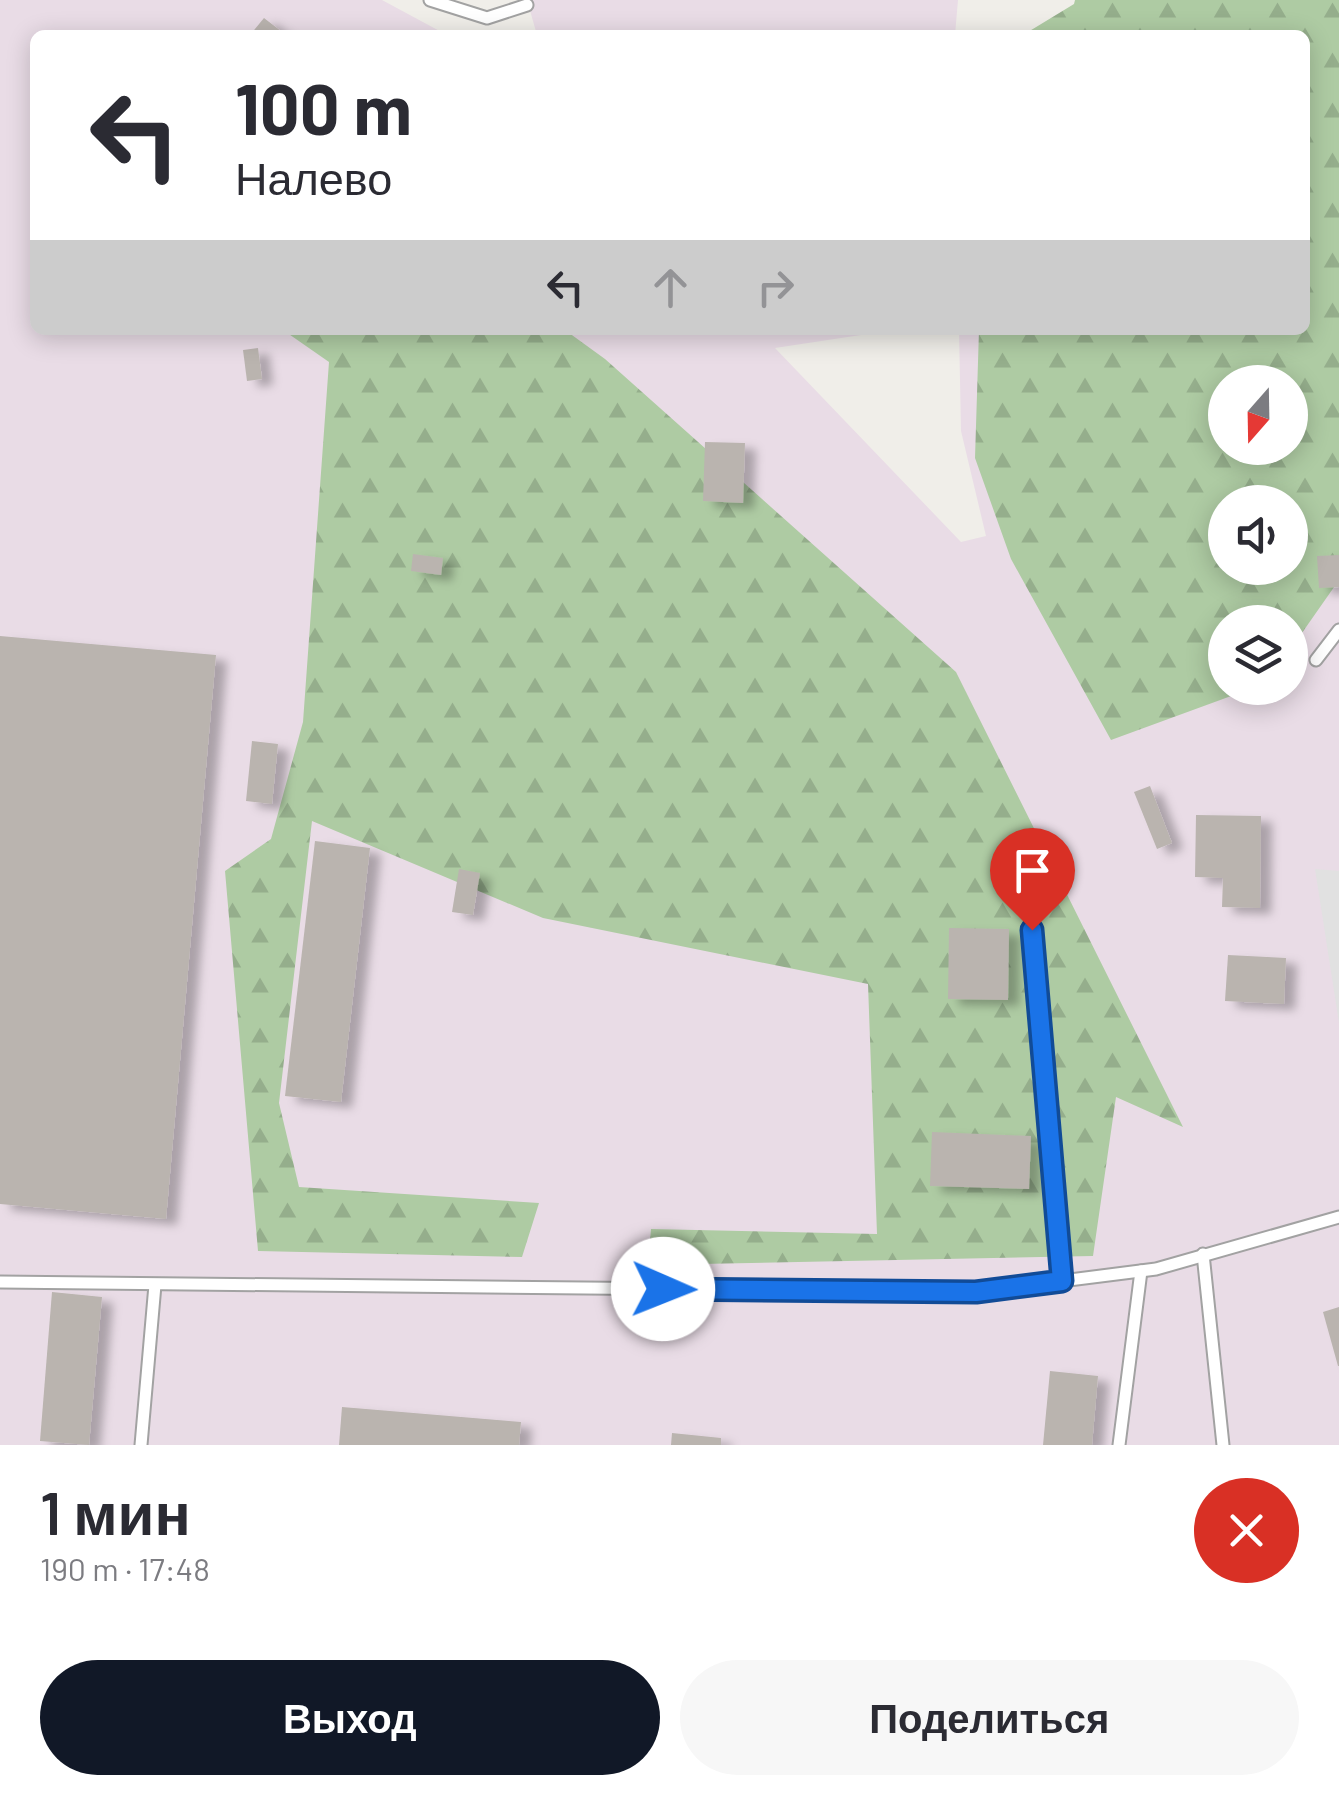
<!DOCTYPE html>
<html lang="ru">
<meta charset="utf-8">
<style>
body{margin:0;font-family:Barlow,sans-serif;background:#f7f7f7;color:#2b2b33;height:100vh;display:flex;flex-direction:column;font-size:38px;white-space:nowrap}
*{box-sizing:border-box;margin:0}
p{font-size:32px;color:#7c7c81}
.icon{flex:none;width:55px;height:55px;fill:none;stroke:currentColor;stroke-width:2;stroke-linecap:round;stroke-linejoin:round}
.map{position:relative;height:1445px;overflow:hidden}
.details{display:flex;flex-direction:column;background:#fff;flex:1}
.details>*{flex:none}
.hud{position:absolute;left:30px;top:30px;width:1280px;height:305px;border-radius:15px;box-shadow:0 5px 25px #0003;background:#fff;color:#2b2b33;overflow:hidden}
.needle{width:65px;rotate:200deg}
.tools{position:absolute;left:1208px;top:365px;display:grid;gap:20px}
.tools a{display:grid;place-items:center;width:100px;height:100px;border-radius:50%;background:#fff;box-shadow:0 5px 25px #0003;font-size:50px}
.pin{position:absolute;display:grid;place-items:center;width:85px;height:85px;color:#fff;margin:-102px -42px;border-radius:50% 50% 50% 0;rotate:-45deg;box-shadow:0 0 10px #0007}
.pin .icon{rotate:45deg}
.me{position:absolute;width:110px;margin:-55px;rotate:91deg;stroke-linejoin:round;filter:drop-shadow(0 0 8px #0008)}
.turn{display:flex;align-items:center;gap:35px;height:210px;padding:0 40px;font-size:45px}
.turn .icon{width:130px;height:130px;stroke-width:2.5}
.turn b{display:block;font-size:70px;line-height:85px}
.lanes{display:flex;align-items:center;height:95px;padding:0 40px;background:#0003;justify-content:center;gap:50px;direction:ltr}
.lanes .off{opacity:.35}
.round{display:grid;place-items:center;flex:none;width:105px;height:105px;border-radius:52px;background:#f7f7f7}
.head{display:flex;align-items:center;justify-content:space-between;height:170px;padding:0 40px}
h1{font-size:60px;font-weight:600;line-height:75px}
.primary-button{display:flex;gap:20px;margin-top:auto;padding:20px 40px}
.primary-button a{flex:1;height:115px;border-radius:60px;background:#111827;color:#fff;font-size:40px;font-weight:600;line-height:115px;text-align:center}
.primary-button a+a{background:#f7f7f7;color:#2b2b33}
.map>svg:first-child{display:block}
.industrial{fill:#e9dce6;fill-rule:evenodd}
.forest{fill:url(#forest-firs);fill-rule:evenodd}
.parking{fill:#e1e1e1}
.building{fill:#bab4af;filter:url(#shadow)}
.lines{fill:none;stroke-linecap:round;stroke-linejoin:round}
.service-casing{stroke:#a2a2a2;stroke-width:15}
.service{stroke:#fff;stroke-width:11}
.route-casing{stroke:#114b97;stroke-width:25}
.route{stroke:#1a73e8;stroke-width:18}
</style>
<div class="map">
<svg width="1339" height="1445" viewBox="0 0 1339 1445">
<defs>
<pattern id="forest-firs" width="22" height="20" patternUnits="userSpaceOnUse" patternTransform="scale(2.5)"><rect width="22" height="20" fill="#aecba3"/><path d="M5 1l3.5 6h-7zM16 11l3.5 6h-7z" fill="#95ae8c"/></pattern>
<filter id="shadow"><feDropShadow dx="11" dy="6" stdDeviation="5" flood-color="#0004"/></filter>
</defs>
<rect width="100%" height="100%" fill="#f0eee9"/>
<g class="industrial">
<path d="M0 0H382L447 35H35V330H894L775 348 961 542 986 536 961 431 959 330H1305V35L1000 34 1104 29 1339 0V1445H0ZM1225 382H1290V448H1225ZM1225 502H1290V568H1225ZM1225 622H1290V688H1225Z"/>
<polygon points="527,0 958,0 955,35 537,35"/>
</g>
<g class="forest">
<path d="M1075 0H1339V580L1290 650V622H1225V688H1253L1111 740 1011 559 975 458 979 330H1305V35H1023L1074 4ZM1225 382H1290V448H1225ZM1225 502H1290V568H1225Z"/>
<polygon points="283,330 565,330 605,359 956,672 1183,1127 1116,1097 1093,1256 648,1265 651,1229 877,1234 868,984 543,918 312,821 279,1103 299,1187 539,1203 522,1257 258,1251 225,871 271,839 303,722 329,362"/>
</g>
<polygon class="parking" points="1315,869 1339,871 1339,1023"/>
<g class="building">
<polygon points="264,18 286,35 250,35"/>
<polygon points="258,348 262,379 247,381 243,350"/>
<rect x="1214" y="411" width="11" height="24"/>
<polygon points="705,442 745,443 743,503 703,501"/>
<polygon points="413,554 443,558 441,575 411,571"/>
<polygon points="1339,555 1339,587 1319,588 1317,556"/>
<polygon points="0,636 216,655 166,1219 0,1204"/>
<polygon points="252,741 278,744 272,804 246,801"/>
<polygon points="1150,786 1172,843 1157,849 1134,792"/>
<polygon points="1196,815 1261,816 1260,908 1222,907 1223,878 1195,877"/>
<polygon points="315,841 370,848 341,1102 285,1096"/>
<polygon points="459,869 480,873 473,915 452,912"/>
<polygon points="949,928 1009,929 1008,1000 948,999"/>
<polygon points="1228,955 1286,958 1284,1004 1225,1001"/>
<polygon points="932,1132 1031,1136 1029,1189 930,1186"/>
<polygon points="52,1292 102,1297 89,1445 40,1441"/>
<polygon points="1339,1307 1339,1366 1338,1366 1323,1312"/>
<polygon points="1050,1371 1098,1376 1092,1445 1043,1445"/>
<polygon points="342,1407 521,1422 519,1445 339,1445"/>
<polygon points="672,1433 721,1438 721,1445 671,1445"/>
</g>
<g class="lines">
<g class="service-casing">
<g id="service">
<polyline points="430,0 487,18 527,5"/>
<polyline points="1316,660 1339,630"/>
<polyline points="1032,930 1062,1281"/>
<polyline points="1203,1254 1223,1445"/>
<polyline points="0,1282 975,1292 1156,1269 1339,1217"/>
<polyline points="141,1445 155,1285"/>
<polyline points="1119,1445 1141,1271"/>
</g>
</g>
<use href="#service" class="service"/>
</g>
<g class="lines">
<g class="route-casing">
<polyline id="route" points="663,1289 976,1292 1062,1281 1032,930"/>
</g>
<use href="#route" class="route"/>
</g>
</svg>
<div class="tools">
<a><svg class="needle" viewBox="-14 -14 28 28"><path d="M0-13l5 13h-10z" fill="#e53935"/><path d="M0 13l5-13h-10z" fill="#7c7c81"/></svg></a>
<a><svg class="icon" aria-label="sound" viewBox="0 0 24 24"><path d="M4 9h4l5-4v14l-5-4H4zM17 9q2 3 0 6"/></svg></a>
<a><svg class="icon" aria-label="layers" viewBox="0 0 24 24"><path d="M12 4l9 5-9 5-9-5zM3 14l9 5 9-5"/></svg></a>
</div>
<div class="pin" style="left:1032px;top:930px;background:#d93025"><svg class="icon" aria-label="arrive" viewBox="0 0 24 24"><path d="M6 21V4h12l-3 4 3 4H6"/></svg></div>
<svg class="me" style="left:663px;top:1289px" viewBox="-20 -20 40 40"><circle r="19" fill="#fff"/><path d="M0-13L10 11 0 6-10 11z" fill="#1a73e8"/></svg>
<div class="hud">
<div class="turn"><svg class="icon" aria-label="left" viewBox="0 0 24 24"><path d="M17 20v-9H6M10 6l-5 5 5 5"/></svg><div><b>100 m</b>Налево</div></div>
<div class="lanes"><svg class="icon" aria-label="left" viewBox="0 0 24 24"><path d="M17 20v-9H6M10 6l-5 5 5 5"/></svg><svg class="icon off" aria-label="ahead" viewBox="0 0 24 24"><path d="M12 20V5M6 11l6-6 6 6"/></svg><svg class="icon off" aria-label="right" viewBox="0 0 24 24"><path d="M7 20v-9h11M14 6l5 5-5 5"/></svg></div>
</div>
</div>
<section class="details">
<div class="head"><div><h1>1 мин</h1><p>190 m · 17:48</p></div><a class="round" style="background:#d93025;color:#fff"><svg class="icon" aria-label="close" viewBox="0 0 24 24"><path d="M6 6l12 12M18 6L6 18"/></svg></a></div>
<div class="primary-button"><a>Выход</a><a>Поделиться</a></div>
</section>
